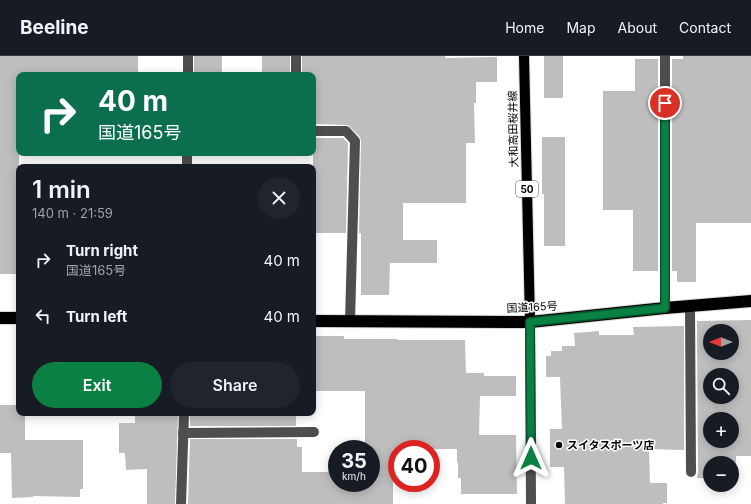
<!DOCTYPE html>
<meta charset="utf-8">
<style>
body{margin:0;font-family:Inter,"Noto Sans JP",sans-serif;background:#20242c;color:#f1f3f6;height:100vh;display:flex;flex-direction:column;font-size:15px;white-space:nowrap}
*{box-sizing:border-box;margin:0}
p{font-size:13px;color:#9ea1a6}
.icon{flex:none;width:22px;height:22px;fill:none;stroke:currentColor;stroke-width:2;stroke-linecap:round;stroke-linejoin:round}
.map{position:relative;flex:1;overflow:hidden}
.side{position:absolute;left:16px;top:108px;width:300px;height:252px;display:flex;flex-direction:column;background:#171b24;border-radius:8px;box-shadow:0 2px 10px #0003}
.side>*{flex:none}
.top-card{position:absolute;left:16px;top:16px;width:300px;height:84px;border-radius:8px;box-shadow:0 2px 10px #0003;background:#0b6e4f;color:#fff;overflow:hidden}
.needle{width:26px;rotate:270deg}
.tools{position:absolute;left:703px;top:268px;display:grid;gap:8px}
.tools a{display:grid;place-items:center;width:36px;height:36px;border-radius:50%;background:#171b24;box-shadow:0 2px 10px #0003;font-size:20px}
.speed{position:absolute;left:328px;top:384px;display:flex;gap:8px;font-size:20px;font-weight:700;text-align:center}
.speed>*{display:grid;place-content:center;width:52px;height:52px;border-radius:50%;background:#171b24;box-shadow:0 2px 10px #0003;line-height:1}
.speed small{font-size:10px;font-weight:400}
.speed .limit{border:6px solid #d22;background:#fff;color:#111}
.pin{position:absolute;display:grid;place-items:center;width:34px;height:34px;color:#fff;margin:-17px;border:2px solid #fff;border-radius:50%;box-shadow:0 1px 4px #0007}
.me{position:absolute;width:44px;margin:-22px;rotate:0deg;stroke-linejoin:round;filter:drop-shadow(0 0 3px #0008)}
.turn{display:flex;align-items:center;gap:14px;height:84px;padding:0 16px;font-size:18px}
.turn .icon{width:52px;height:52px;stroke-width:2.5}
.turn b{display:block;font-size:28px;line-height:34px}
.round{display:grid;place-items:center;flex:none;width:42px;height:42px;border-radius:21px;background:#20242c}
.headline{display:flex;align-items:center;justify-content:space-between;height:68px;padding:0 16px}
h1{font-size:24px;font-weight:600;line-height:30px}
.action{display:flex;gap:8px;margin-top:auto;padding:8px 16px}
.action a{flex:1;height:46px;border-radius:24px;background:#0b8043;color:#fff;font-size:16px;font-weight:600;line-height:46px;text-align:center}
.action a+a{background:#20242c;color:#f1f3f6}
ul{padding:0;list-style:none}
li{display:flex;align-items:center;gap:12px;height:56px;padding:0 16px}
li div{flex:1}
li b{display:block;font-size:15px}
li em{font-style:normal}
header{display:flex;align-items:center;gap:24px;box-sizing:border-box;height:56px;padding:0 20px;background:#171b24;border-bottom:1px solid #363941}
header strong{font-size:19px}
nav{display:flex;gap:22px;margin-inline-start:auto;font-size:14px}
.map>svg:first-child{display:block}
.building{fill:#bebebe;fill-rule:evenodd}
.lines{fill:none;stroke-linecap:round;stroke-linejoin:round}
.major-casing{stroke:#dbdbdb;stroke-width:12}
.highway-casing{stroke:#dbdbdb;stroke-width:14}
.minor{stroke:#4e4e4e;stroke-width:10}
.major{stroke:#000;stroke-width:10}
.highway{stroke:#000;stroke-width:12}
.route-casing{stroke:#07532c;stroke-width:10}
.route{stroke:#0b8043;stroke-width:7}
.poi-dot{fill:#000;stroke:#fff;stroke-width:1.5}
.labels{text-anchor:middle;dominant-baseline:central;stroke-width:3;stroke-linejoin:round;paint-order:stroke}
.shield{fill:#fff;stroke:#4c4c4c;stroke-width:1}
.shield-label{font-size:10px;font-weight:bold;fill:#000}
.street-label{font-size:11px;fill:#000;stroke:#fff}
.poi-label{font-size:11px;font-weight:bold;fill:#000;stroke:#fff;text-anchor:start}
</style>
<header>
<strong>Beeline</strong>
<nav><a>Home</a><a>Map</a><a>About</a><a>Contact</a></nav>
</header>
<div class="map">
<svg width="751" height="448" viewBox="0 0 751 448">
<rect width="100%" height="100%" fill="#fff"/>
<g class="building">
<polygon points="0,0 138,0 138,19 19,19 19,218 0,218"/>
<rect x="194" y="0" width="28" height="19"/>
<rect x="262" y="0" width="28" height="19"/>
<polygon points="302,0 445,0 445,2 497,1 497,26 476,26 476,47 474,47 475,87 466,87 466,147 403,147 403,184 437,184 437,207 390,207 389,239 361,239 361,177 359,177 361,85 360,81 348,69 313,68 313,19 302,19"/>
<rect x="544" y="0" width="19" height="42"/>
<polygon points="683,0 751,0 751,167 696,167 696,226 677,226 677,215 672,215 672,3 683,3"/>
<polygon points="635,3 658,3 658,215 633,215 633,154 603,154 603,35 635,35"/>
<polygon points="542,81 565,81 565,190 544,190 544,138 542,138"/>
<polygon points="313,82 343,82 348,87 346,177 313,177"/>
<path d="M751 264V400H736V422H732V407H710V422H697L698 416 697 270V265ZM710 275H732V297H710ZM710 319H732V341H710ZM710 363H732V385H710Z"/>
<polygon points="684,270 684,394 649,393 650,427 667,427 667,447 663,447 663,448 565,448 564,411 550,411 550,373 562,373 560,321 546,321 546,300 551,300 551,295 562,295 562,290 575,290 574,277 599,275 599,279 634,279 633,271"/>
<polygon points="313,280 344,280 344,283 397,283 397,284 465,284 466,317 484,317 484,320 516,320 516,340 480,340 479,379 516,379 517,438 461,438 461,422 458,422 458,406 457,406 457,393 393,393 393,448 188,448 190,383 297,383 297,391 302,391 302,416 337,416 337,427 371,427 371,393 365,393 365,335 313,335"/>
<polygon points="0,349 19,349 19,357 25,357 25,384 83,384 83,433 80,433 80,441 33,440 33,441 12,442 11,397 0,397"/>
<polygon points="135,357 178,357 175,448 147,448 147,413 126,414 125,397 119,397 119,367 135,367"/>
<rect x="190" y="357" width="106" height="13"/>
</g>
<g class="lines">
<g class="major-casing">
<polyline id="major" points="524,0 530,266"/>
</g>
<g class="highway-casing">
<g id="highway">
<polyline points="0,262 19,262"/>
<polyline points="313,265 530,266 665,252 751,245"/>
</g>
</g>
<g class="minor">
<polyline points="296,0 296,19"/>
<polyline points="665,0 665,252"/>
<polyline points="188,19 188,0"/>
<polyline points="313,75 346,75 355,85 350,265"/>
<polyline points="187,111 187,97"/>
<polyline points="690,250 691,416"/>
<polyline points="530,266 531,448"/>
<polyline points="183,377 314,376"/>
<polyline points="181,448 184,357"/>
</g>
<use href="#major" class="major"/>
<use href="#highway" class="highway"/>
</g>
<g class="lines">
<g class="route-casing">
<polyline id="route" points="531,402 530,266 665,252 665,47"/>
</g>
<use href="#route" class="route"/>
</g>
<circle class="poi-dot" cx="559" cy="389" r="4"/>
<g class="labels">
<rect class="shield" x="516" y="125" width="22" height="16" rx="3"/>
<g class="shield-label">
<text x="527" y="133">50</text>
</g>
<g class="street-label">
<text transform="translate(513 73) rotate(-91)">大和高田桜井線</text>
<text transform="translate(532 251) rotate(-3)">国道165号</text>
</g>
<g class="poi-label">
<text x="567" y="389">スイタスポーツ店</text>
</g>
</g>
</svg>
<div class="tools">
<a><svg class="needle" viewBox="-14 -14 28 28"><path d="M0-13l5 13h-10z" fill="#e53935"/><path d="M0 13l5-13h-10z" fill="#9ea1a6"/></svg></a>
<a><svg class="icon" aria-label="search" viewBox="0 0 24 24"><circle cx="10" cy="10" r="6"/><path d="M15 15l6 6"/></svg></a>
<a>+</a>
<a>−</a>
</div>
<div class="speed"><div>35<small>km/h</small></div><div class="limit">40</div></div>
<div class="pin" style="left:665px;top:47px;background:#d93025"><svg class="icon" aria-label="arrive" viewBox="0 0 24 24"><path d="M6 21V4h12l-3 4 3 4H6"/></svg></div>
<svg class="me" style="left:531px;top:402px" viewBox="-20 -20 40 40"><path d="M0-17L14 15 0 8-14 15z" fill="#0b8043" stroke="#fff" stroke-width="4"/></svg>
<div class="top-card">
<div class="turn"><svg class="icon" aria-label="right" viewBox="0 0 24 24"><path d="M7 20v-9h11M14 6l5 5-5 5"/></svg><div><b>40 m</b>国道165号</div></div>
</div>
<section class="side">
<div class="headline"><div><h1>1 min</h1><p>140 m · 21:59</p></div><a class="round"><svg class="icon" aria-label="close" viewBox="0 0 24 24"><path d="M6 6l12 12M18 6L6 18"/></svg></a></div>
<ul>
<li><svg class="icon" aria-label="right" viewBox="0 0 24 24"><path d="M7 20v-9h11M14 6l5 5-5 5"/></svg><div><b>Turn right</b><p>国道165号</p></div><em>40 m</em></li>
<li><svg class="icon" aria-label="left" viewBox="0 0 24 24"><path d="M17 20v-9H6M10 6l-5 5 5 5"/></svg><div><b>Turn left</b></div><em>40 m</em></li>
</ul>
<div class="action"><a>Exit</a><a>Share</a></div>
</section>
</div>
